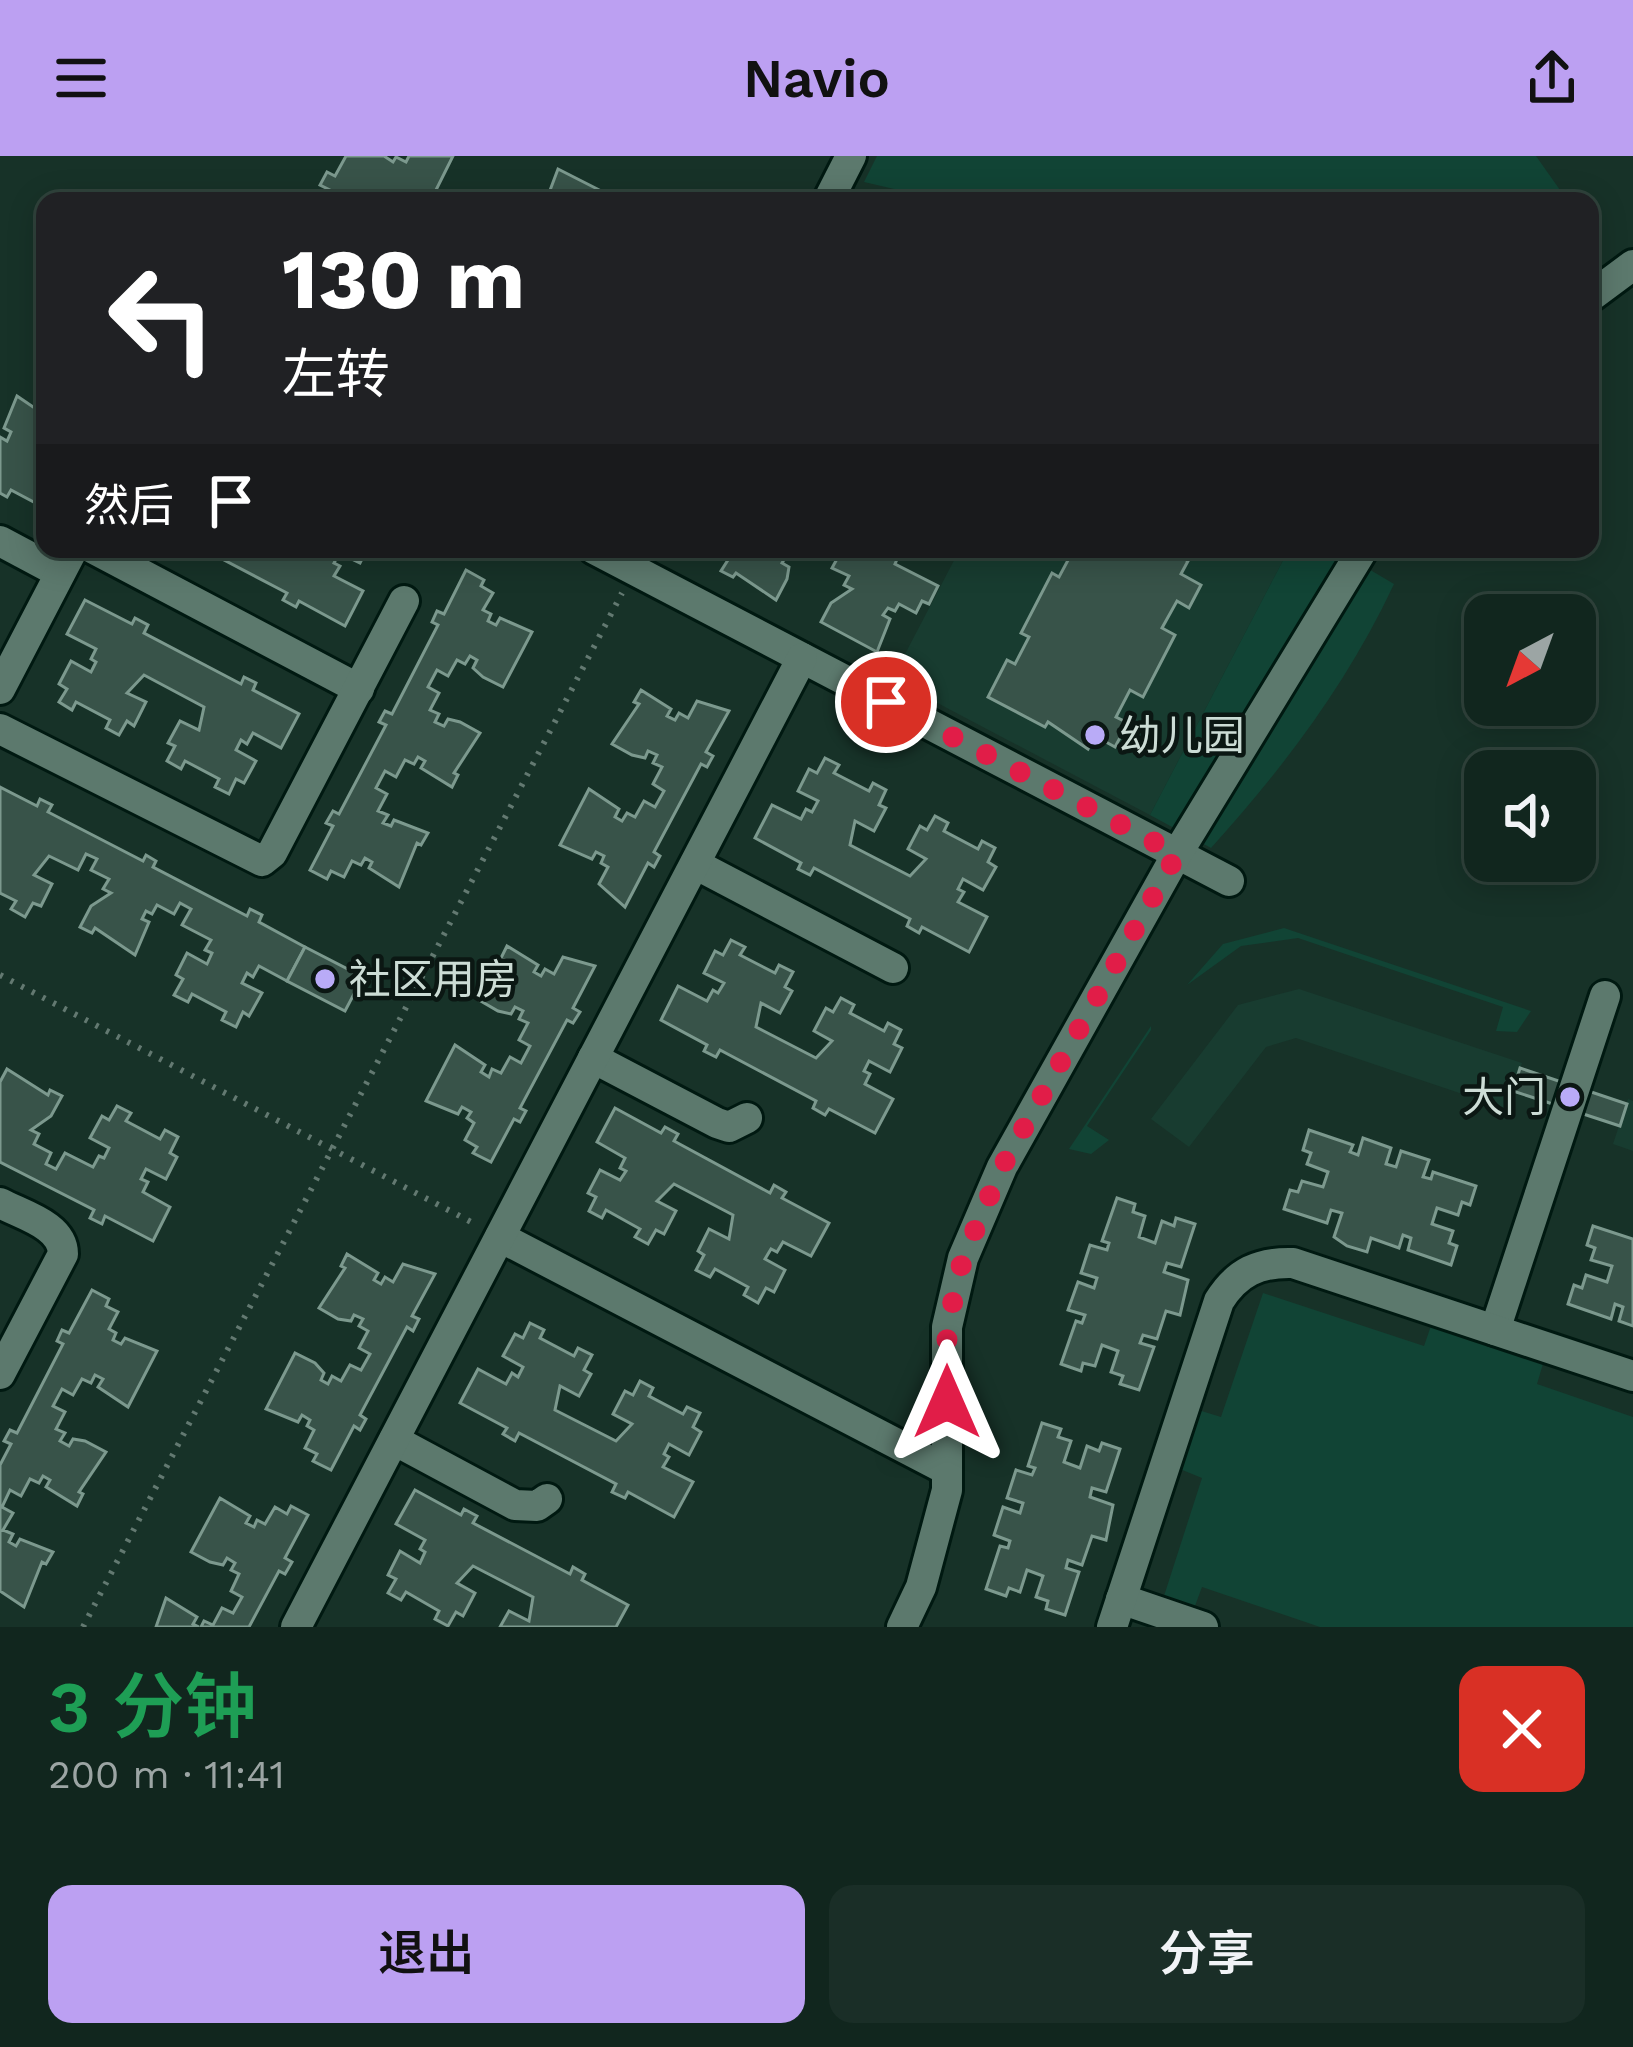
<!DOCTYPE html>
<html lang="zh">
<meta charset="utf-8">
<style>
body{margin:0;font-family:"Work Sans","Noto Sans SC",sans-serif;background:#1a2e27;color:#f1f3f6;height:100vh;display:flex;flex-direction:column;font-size:45px;white-space:nowrap}
*{box-sizing:border-box;margin:0}
p{font-size:39px;color:#9ca5a4}
.icon{flex:none;width:66px;height:66px;fill:none;stroke:currentColor;stroke-width:2;stroke-linecap:round;stroke-linejoin:round}
.map{position:relative;height:1471px;overflow:hidden}
.details{display:flex;flex-direction:column;background:#11261e;flex:1}
.details>*{flex:none}
.top-card{position:absolute;left:36px;top:36px;width:1563px;height:366px;border-radius:24px;box-shadow:0 6px 30px #0003,0 0 0 3px #30433c;background:#202124;color:#fff;overflow:hidden}
.needle{width:78px;rotate:221deg}
.fabs{position:absolute;left:1464px;top:438px;display:grid;gap:24px}
.fabs a{display:grid;place-items:center;width:132px;height:132px;border-radius:24px;background:#11261e;box-shadow:0 6px 30px #0003,0 0 0 3px #30433c;font-size:60px}
.pin{position:absolute;display:grid;place-items:center;width:102px;height:102px;color:#fff;margin:-51px;border:6px solid #fff;border-radius:50%;box-shadow:0 3px 12px #0007}
.me{position:absolute;width:132px;margin:-66px;rotate:0deg;stroke-linejoin:round;filter:drop-shadow(0 0 9px #0008)}
.turn{display:flex;align-items:center;gap:42px;height:252px;padding:0 48px;font-size:54px}
.turn .icon{width:156px;height:156px;stroke-width:2.5}
.turn b{display:block;font-size:84px;line-height:102px}
.then{display:flex;align-items:center;height:114px;padding:0 48px;background:#0003;gap:24px;font-size:45px}
.round{display:grid;place-items:center;flex:none;width:126px;height:126px;border-radius:24px;background:#1a2e27}
.head{display:flex;align-items:center;justify-content:space-between;height:204px;padding:0 48px}
h1{font-size:72px;font-weight:600;line-height:90px;color:#1e9e55}
.primary-button{display:flex;gap:24px;margin-top:auto;padding:24px 48px}
.primary-button a{flex:1;height:138px;border-radius:24px;background:#bca0f2;color:#111;font-size:48px;font-weight:600;line-height:138px;text-align:center}
.primary-button a+a{background:#1a2e27;color:#f1f3f6}
header{display:flex;justify-content:space-between;align-items:center;height:156px;padding:0 48px;background:#bca0f2;color:#111;font-size:54px;font-weight:600}
.map>svg:first-child{display:block}
.built{fill:#183c30}
.green{fill:#114435}
.building{fill:#385349;stroke:#7c998e;stroke-width:3}
.lines{fill:none;stroke-linecap:round;stroke-linejoin:round}
.minor-casing{stroke:#001911;stroke-width:36}
.path{stroke:#637971;stroke-width:6;stroke-dasharray:3 9;stroke-linecap:butt}
.minor{stroke:#5c796d;stroke-width:30}
.route{stroke:#e11d48;stroke-width:21;stroke-dasharray:0 37.8}
.poi-dot{fill:#b9abf7;stroke:#0b1713;stroke-width:4.5}
.labels{text-anchor:middle;dominant-baseline:central;stroke-width:9;stroke-linejoin:round;paint-order:stroke}
.poi-label{font-size:42px;fill:#ccdcd5;stroke:#0b1713;text-anchor:start}
</style>
<header><svg class="icon" aria-label="menu" viewBox="0 0 24 24"><path d="M4 6h16M4 12h16M4 18h16"/></svg>Navio<svg class="icon" aria-label="share" viewBox="0 0 24 24"><path d="M12 15V3M7 8l5-5 5 5M5 13v7h14v-7"/></svg></header>
<div class="map">
<svg width="1633" height="1471" viewBox="0 0 1633 1471">
<rect width="100%" height="100%" fill="#173228"/>
<g class="built">
<polygon points="960,393 1289,393 1150,659 892,523"/>
<polygon points="1299,833 1522,907 1507,953 1296,882 1266,891 1189,991 1151,963 1238,849"/>
<polygon points="1628,943 1633,945 1633,995 1613,988"/>
</g>
<g class="green">
<polygon points="877,0 1536,0 1560,34 1558,45 946,45 864,26"/>
<path d="M1289 393H1335L1394 428C1347 528 1284 611 1211 692L1150 659Z"/>
<polygon points="1284,772 1531,855 1517,876 1496,875 1503,851 1298,782 1241,790 1187,829 1223,788"/>
<polygon points="1151,870 1151,874 1087,970 1109,984 1091,998 1069,993"/>
<polygon points="1263,1137 1424,1190 1433,1164 1545,1201 1537,1228 1633,1261 1633,1471 1320,1471 1202,1431 1192,1458 1164,1440 1202,1322 1175,1311 1195,1253 1221,1261"/>
</g>
<g class="building">
<polygon points="346,0 384,0 393,6 396,1 406,6 409,0 453,0 432,42 437,45 373,45 363,37 359,45 332,45 334,36 320,29 327,16 335,20"/>
<polygon points="558,13 615,42 613,45 546,45"/>
<polygon points="17,240 45,259 45,352 11,334 7,341 0,337 0,281 7,285 11,276 4,272"/>
<polygon points="203,393 367,393 360,407 339,397 334,407 340,410 334,420 363,435 345,470 299,445 296,451 283,444 287,437"/>
<polygon points="735,393 821,393 815,403 799,394 794,403 787,399 782,407 789,411 787,423 776,444 736,417 733,421 721,415"/>
<polygon points="824,393 866,393 883,402 887,395 898,401 895,408 938,430 929,448 922,445 916,457 899,448 895,455 888,452 883,459 890,463 877,496 821,466 831,447 852,433 844,429 849,420 832,412 838,401"/>
<polygon points="1074,393 1166,393 1188,405 1181,418 1201,429 1189,452 1177,445 1162,472 1175,479 1143,541 1130,534 1116,561 1128,567 1115,591 1095,580 1088,593 1048,566 1045,571 988,541 1007,504 1015,508 1029,481 1021,477 1052,417 1059,421"/>
<polygon points="466,414 484,424 481,430 493,437 483,454 491,458 488,465 496,469 500,462 532,476 503,531 483,521 473,512 477,504 470,500 465,508 457,504 448,520 437,514 428,531 439,537 430,554 439,558 435,566 444,570 448,563 460,566 480,577 454,617 458,619 452,631 421,612 425,605 418,601 414,608 405,604 396,621 385,615 376,632 387,638 378,655 388,659 383,667 391,670 394,664 428,677 421,689 417,687 399,731 369,712 372,706 365,702 361,709 352,705 344,721 331,715 327,723 310,714 333,670 326,667 333,655 339,658 386,569 379,566 385,555 392,558 438,469 432,466 437,455 444,458"/>
<polygon points="85,444 132,468 135,462 148,469 144,477 241,528 244,521 256,527 253,534 299,558 281,592 253,577 247,588 241,584 236,594 256,605 244,627 236,623 229,638 215,631 219,623 185,605 181,613 167,605 175,590 168,587 180,565 199,574 204,551 144,519 127,537 146,546 134,570 127,565 119,579 106,572 110,564 76,546 72,554 59,546 67,533 59,528 71,505 91,516 96,506 91,503 96,493 67,478"/>
<polygon points="641,534 671,553 667,560 675,564 679,557 688,562 697,545 729,555 706,596 713,600 707,611 701,608 654,696 660,700 654,711 648,707 625,751 599,728 608,711 601,707 604,700 596,696 592,703 560,689 589,633 619,653 615,661 622,665 627,657 635,661 644,645 655,651 664,635 653,628 662,611 653,607 657,599 648,595 645,602 632,599 612,588 639,548 634,546"/>
<polygon points="825,602 839,609 834,617 869,635 873,627 886,634 879,649 886,652 874,675 855,665 850,689 910,720 926,703 908,693 920,670 927,674 935,660 948,667 944,675 978,693 982,685 995,692 988,706 996,711 983,734 963,723 958,733 964,736 958,746 987,761 969,796 922,771 919,777 907,770 910,763 814,712 810,719 798,713 801,707 755,682 772,649 801,663 806,653 812,656 818,645 798,635 809,613 817,617"/>
<polygon points="0,631 37,650 40,643 52,649 48,656 143,705 146,699 156,705 153,711 247,760 250,753 262,759 259,766 305,791 287,825 259,810 253,821 247,817 242,827 262,837 249,860 243,856 236,871 222,864 226,856 192,838 188,846 174,839 183,823 176,819 187,797 207,808 212,797 205,794 211,784 182,769 191,753 180,747 174,758 157,749 152,758 146,755 142,763 149,766 135,799 95,772 92,777 80,771 91,750 111,737 103,733 109,723 91,714 97,703 86,698 78,714 49,700 34,719 52,728 41,750 33,747 25,761 11,753 16,745 0,737"/>
<polygon points="731,784 745,791 740,799 775,817 779,809 793,816 785,831 792,835 780,857 761,847 756,871 816,902 832,885 814,875 826,852 833,856 841,842 854,849 850,857 884,875 888,867 901,874 894,888 902,892 890,916 869,905 864,915 870,918 865,928 893,943 875,977 829,953 825,959 813,952 816,945 720,894 716,901 704,895 707,889 661,864 678,830 707,845 713,834 718,837 724,827 704,817 715,795 723,799"/>
<polygon points="507,790 538,809 534,816 541,820 545,813 554,818 563,801 595,810 573,852 580,856 573,867 567,864 520,952 526,955 520,966 514,963 491,1006 473,997 477,991 465,984 474,967 467,962 471,956 462,951 458,958 426,945 455,889 485,909 481,916 489,921 492,913 501,917 510,901 521,907 530,890 519,884 528,867 519,863 523,855 515,851 511,858 498,855 479,844 505,804 501,802"/>
<polygon points="305,791 363,821 345,855 287,825"/>
<polygon points="1520,912 1627,948 1620,970 1513,935"/>
<polygon points="7,913 48,939 50,934 62,940 51,960 31,974 39,978 34,988 51,997 46,1008 56,1013 65,997 93,1011 99,1000 104,1002 109,992 90,982 102,960 109,964 117,950 131,957 126,965 160,983 165,974 178,981 170,997 177,1001 166,1023 146,1013 141,1023 148,1026 143,1036 170,1051 153,1085 105,1060 102,1068 90,1062 94,1054 0,1006 0,926"/>
<polygon points="615,952 661,977 665,971 678,978 674,985 770,1037 774,1029 786,1036 782,1042 829,1067 811,1100 783,1086 777,1096 771,1093 765,1103 785,1114 774,1136 766,1132 758,1147 744,1139 748,1131 715,1113 710,1121 696,1114 704,1099 698,1095 709,1073 729,1083 733,1059 674,1028 657,1045 676,1055 664,1078 656,1074 648,1088 635,1081 640,1073 606,1054 602,1062 589,1055 596,1041 588,1037 600,1014 620,1024 626,1015 620,1012 625,1002 597,986"/>
<polygon points="1309,974 1353,989 1350,996 1358,999 1363,982 1391,992 1386,1008 1396,1011 1401,995 1429,1004 1423,1021 1431,1023 1433,1016 1476,1030 1470,1049 1462,1046 1458,1059 1437,1052 1432,1068 1453,1075 1449,1087 1457,1090 1451,1109 1408,1094 1411,1082 1403,1079 1399,1092 1371,1082 1367,1096 1347,1090 1334,1081 1342,1057 1331,1054 1327,1067 1284,1053 1290,1034 1298,1036 1302,1025 1323,1031 1328,1016 1307,1008 1311,997 1303,994"/>
<polygon points="1117,1042 1135,1048 1133,1056 1145,1060 1139,1081 1155,1087 1162,1065 1174,1070 1176,1062 1195,1068 1181,1111 1167,1107 1164,1116 1188,1124 1180,1159 1166,1155 1157,1183 1143,1179 1140,1187 1154,1191 1139,1234 1120,1228 1123,1220 1111,1216 1118,1195 1102,1189 1095,1210 1083,1207 1081,1215 1061,1208 1076,1165 1082,1167 1085,1159 1068,1154 1078,1126 1094,1132 1097,1122 1081,1117 1090,1089 1107,1094 1109,1087 1102,1085"/>
<polygon points="1593,1070 1633,1083 1633,1170 1619,1165 1623,1151 1615,1148 1611,1163 1568,1148 1574,1129 1582,1132 1586,1119 1607,1126 1612,1110 1591,1104 1595,1092 1587,1089"/>
<polygon points="347,1098 378,1117 374,1124 381,1128 385,1121 393,1126 403,1108 435,1118 412,1160 419,1163 413,1175 407,1171 360,1259 366,1263 360,1274 354,1270 331,1314 313,1305 317,1298 305,1292 314,1274 307,1270 310,1264 302,1259 298,1266 266,1253 295,1197 315,1207 324,1217 321,1224 328,1228 332,1220 341,1225 350,1209 361,1214 370,1198 359,1192 368,1175 359,1170 363,1163 354,1159 351,1165 338,1163 319,1152 345,1112 341,1110"/>
<polygon points="92,1134 109,1143 106,1150 118,1156 109,1173 116,1177 113,1184 121,1188 125,1182 157,1195 128,1251 98,1231 103,1223 95,1219 91,1227 82,1223 73,1239 62,1233 53,1250 65,1256 56,1273 65,1277 60,1285 69,1290 73,1283 85,1285 106,1296 79,1336 83,1338 77,1350 46,1331 50,1324 43,1320 39,1327 30,1323 21,1340 10,1334 2,1351 13,1357 3,1374 13,1378 9,1386 16,1390 20,1383 53,1396 46,1408 42,1406 24,1451 0,1435 0,1309 11,1288 4,1285 10,1274 17,1277 63,1188 57,1185 62,1174 69,1177"/>
<polygon points="530,1167 544,1174 540,1182 574,1200 578,1192 592,1199 584,1214 591,1218 579,1240 560,1230 555,1254 616,1285 632,1268 613,1258 625,1235 633,1239 640,1225 653,1232 649,1240 683,1258 687,1251 700,1257 693,1271 701,1276 689,1299 669,1288 664,1298 669,1301 663,1311 693,1326 674,1361 628,1336 625,1342 612,1336 616,1328 519,1277 515,1285 503,1278 507,1272 460,1247 478,1213 506,1228 512,1217 518,1221 523,1211 503,1200 515,1178 523,1182"/>
<polygon points="1042,1267 1061,1273 1058,1281 1071,1285 1064,1306 1080,1312 1087,1290 1099,1295 1102,1287 1120,1293 1106,1336 1092,1332 1090,1341 1113,1349 1106,1384 1092,1380 1082,1409 1068,1404 1066,1412 1079,1416 1065,1459 1046,1453 1048,1445 1036,1441 1043,1420 1027,1414 1020,1436 1009,1432 1006,1440 986,1433 1000,1390 1008,1392 1010,1385 994,1379 1003,1351 1020,1357 1023,1347 1007,1342 1016,1314 1032,1319 1035,1312 1028,1310"/>
<polygon points="415,1334 461,1359 464,1353 477,1360 473,1367 570,1418 573,1411 585,1418 582,1424 628,1449 616,1471 500,1471 509,1455 529,1465 533,1441 473,1410 457,1427 475,1437 463,1460 456,1456 448,1470 435,1463 439,1455 406,1436 401,1444 388,1437 396,1423 388,1419 400,1395 420,1407 425,1396 420,1393 425,1384 396,1368"/>
<polygon points="220,1342 250,1360 246,1367 254,1371 257,1364 265,1368 275,1351 287,1358 291,1350 308,1359 285,1402 292,1406 285,1418 279,1415 249,1471 201,1471 204,1465 213,1469 222,1452 233,1457 242,1441 231,1435 239,1418 231,1414 235,1407 227,1402 223,1409 210,1406 191,1396"/>
<polygon points="166,1442 197,1461 193,1468 199,1471 156,1471"/>
</g>
<g class="lines">
<g class="minor-casing">
<g id="minor">
<polyline points="828,45 851,0"/>
<polyline points="1590,141 1633,109"/>
<polyline points="0,385 60,417"/>
<polyline points="94,393 359,533"/>
<polyline points="594,393 1229,725"/>
<polyline points="0,533 73,393"/>
<polyline points="0,573 262,705 272,697 404,445"/>
<polyline points="695,708 893,812"/>
<polyline points="593,902 717,967 729,971 747,962"/>
<path d="M0 1047C22 1059 63 1069 63 1098L0 1218"/>
<polyline points="500,1081 947,1314"/>
<polyline points="1495,1174 1605,840"/>
<polyline points="394,1284 515,1349 537,1350 547,1343"/>
<polyline points="1121,1443 1203,1471"/>
<polyline points="296,1471 802,502"/>
<polyline points="902,1471 921,1431 947,1334 947,1171 963,1102 1002,1011 1177,698 1363,393"/>
<path d="M1112 1471 1219 1145C1237 1116 1259 1106 1293 1107L1633 1220"/>
</g>
</g>
<g class="path">
<polyline points="0,819 475,1068"/>
<polyline points="83,1471 622,437"/>
</g>
<use href="#minor" class="minor"/>
</g>
<g class="lines">
<polyline class="route" points="886,546 1177,698 1002,1011 963,1102 947,1171 947,1246"/>
</g>
<g class="poi-dot">
<circle cx="1095" cy="579" r="12"/>
<circle cx="325" cy="823" r="12"/>
<circle cx="1570" cy="941" r="12"/>
</g>
<g class="labels">
<g class="poi-label">
<text x="1119" y="579">幼儿园</text>
<text x="349" y="823">社区用房</text>
<text x="1546" y="941" text-anchor="end">大门</text>
</g>
</g>
</svg>
<div class="fabs">
<a><svg class="needle" viewBox="-14 -14 28 28"><path d="M0-13l5 13h-10z" fill="#e53935"/><path d="M0 13l5-13h-10z" fill="#9ca5a4"/></svg></a>
<a><svg class="icon" aria-label="sound" viewBox="0 0 24 24"><path d="M4 9h4l5-4v14l-5-4H4zM17 9q2 3 0 6"/></svg></a>
</div>
<div class="pin" style="left:886px;top:546px;background:#d93025"><svg class="icon" aria-label="arrive" viewBox="0 0 24 24"><path d="M6 21V4h12l-3 4 3 4H6"/></svg></div>
<svg class="me" style="left:947px;top:1246px" viewBox="-20 -20 40 40"><path d="M0-17L14 15 0 8-14 15z" fill="#e11d48" stroke="#fff" stroke-width="4"/></svg>
<div class="top-card">
<div class="turn"><svg class="icon" aria-label="left" viewBox="0 0 24 24"><path d="M17 20v-9H6M10 6l-5 5 5 5"/></svg><div><b>130 m</b>左转</div></div>
<div class="then">然后<svg class="icon" aria-label="arrive" viewBox="0 0 24 24"><path d="M6 21V4h12l-3 4 3 4H6"/></svg></div>
</div>
</div>
<section class="details">
<div class="head"><div><h1>3 分钟</h1><p>200 m · 11:41</p></div><a class="round" style="background:#d93025;color:#fff"><svg class="icon" aria-label="close" viewBox="0 0 24 24"><path d="M6 6l12 12M18 6L6 18"/></svg></a></div>
<div class="primary-button"><a>退出</a><a>分享</a></div>
</section>
